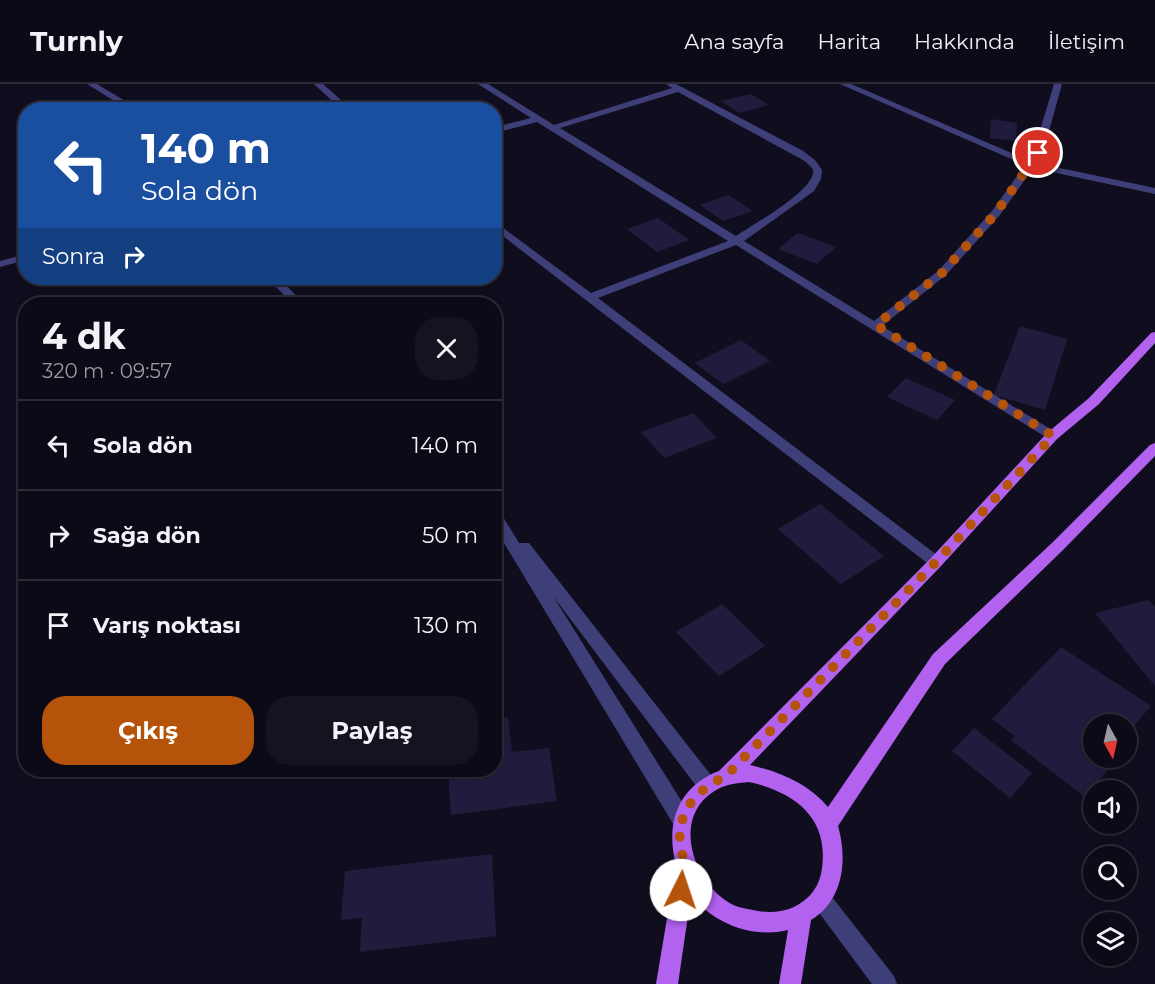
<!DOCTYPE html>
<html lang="tr">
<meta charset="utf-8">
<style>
body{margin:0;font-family:Montserrat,sans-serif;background:#15131f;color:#f1f3f6;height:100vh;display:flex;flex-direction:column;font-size:22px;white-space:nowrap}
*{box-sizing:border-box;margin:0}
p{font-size:20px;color:#9a9aa1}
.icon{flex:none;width:33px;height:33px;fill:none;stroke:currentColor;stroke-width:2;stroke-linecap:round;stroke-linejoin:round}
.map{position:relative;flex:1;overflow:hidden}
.panel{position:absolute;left:18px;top:213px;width:484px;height:480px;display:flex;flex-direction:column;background:#0c0a16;border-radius:24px;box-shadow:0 3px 9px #0003,0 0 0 2px #2c2b35}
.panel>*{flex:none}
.banner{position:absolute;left:18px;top:18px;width:484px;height:183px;border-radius:24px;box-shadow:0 3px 9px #0003,0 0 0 2px #2c2b35;background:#1a4fa0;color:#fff;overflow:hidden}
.needle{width:39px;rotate:172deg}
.fabs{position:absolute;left:1083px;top:630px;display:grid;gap:12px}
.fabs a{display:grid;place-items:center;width:54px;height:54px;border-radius:50%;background:#0c0a16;box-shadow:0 3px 9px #0003,0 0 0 2px #2c2b35;font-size:30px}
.pin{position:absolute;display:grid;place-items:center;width:51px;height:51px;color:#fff;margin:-26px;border:3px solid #fff;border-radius:50%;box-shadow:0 2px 6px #0007}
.me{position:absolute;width:66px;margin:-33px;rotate:4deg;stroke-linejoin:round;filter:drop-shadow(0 0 4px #0008)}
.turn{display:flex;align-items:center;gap:21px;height:126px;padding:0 24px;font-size:27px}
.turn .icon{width:78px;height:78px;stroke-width:2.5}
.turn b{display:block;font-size:42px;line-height:51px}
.then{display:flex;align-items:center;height:57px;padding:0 24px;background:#0003;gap:12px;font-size:22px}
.round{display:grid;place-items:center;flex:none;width:63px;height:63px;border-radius:24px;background:#15131f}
.overview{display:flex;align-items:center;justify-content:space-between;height:102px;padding:0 24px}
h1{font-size:36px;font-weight:700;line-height:45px}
.cta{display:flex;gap:12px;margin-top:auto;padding:12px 24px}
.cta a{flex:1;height:69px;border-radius:24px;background:#b45309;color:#fff;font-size:24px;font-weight:700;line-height:69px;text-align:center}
.cta a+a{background:#15131f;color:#f1f3f6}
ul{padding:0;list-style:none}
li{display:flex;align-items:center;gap:18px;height:90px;padding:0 24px;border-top:2px solid #2c2b35}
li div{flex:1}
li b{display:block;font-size:22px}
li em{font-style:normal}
header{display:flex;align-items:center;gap:36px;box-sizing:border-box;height:84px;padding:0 30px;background:#0c0a16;border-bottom:2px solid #2c2b35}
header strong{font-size:28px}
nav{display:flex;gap:33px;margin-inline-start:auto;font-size:21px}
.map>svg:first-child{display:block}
.building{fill:#211c3d}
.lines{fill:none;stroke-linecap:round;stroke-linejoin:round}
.minor{fill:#3e3f78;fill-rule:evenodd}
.major{fill:#b262ef;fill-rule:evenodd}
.route{stroke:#b45309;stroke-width:10;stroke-dasharray:0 18}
</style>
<header>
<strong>Turnly</strong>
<nav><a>Ana sayfa</a><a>Harita</a><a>Hakkında</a><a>İletişim</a></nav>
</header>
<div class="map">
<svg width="1155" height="900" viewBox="0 0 1155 900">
<rect width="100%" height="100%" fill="#100e1e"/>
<g class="building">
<polygon points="751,10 769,21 739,29 721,17"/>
<polygon points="991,35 1017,39 1016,57 990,54"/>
<polygon points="728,111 753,127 723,137 700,121"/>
<polygon points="658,134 689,156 657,168 627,145"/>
<polygon points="798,149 836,163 817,180 778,165"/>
<polygon points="1020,242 1067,255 1045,326 994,311"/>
<polygon points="741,256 770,277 723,300 695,279"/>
<polygon points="906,294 955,316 937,336 887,313"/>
<polygon points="693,329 717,354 664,374 641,348"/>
<polygon points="820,420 884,472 841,500 778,445"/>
<polygon points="1149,516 1155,523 1155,602 1095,529"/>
<polygon points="722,520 765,562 719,592 676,548"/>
<polygon points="1061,563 1151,622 1126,651 1126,640 1094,640 1094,674 1118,674 1085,713 1011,656 1015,652 992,635"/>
<polygon points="508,633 512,668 549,664 557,717 451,731 448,686 495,686 495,635"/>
<polygon points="974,644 1032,689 1010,714 952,667"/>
<polygon points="492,770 496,852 360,868 362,834 341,836 345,787"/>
</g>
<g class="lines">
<g class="minor">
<polygon points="87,0 97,0 140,26 129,26"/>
<polygon points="314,0 323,0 352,26 342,26"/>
<path d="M478 0H488L554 41 672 4 666 0H676L803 67 815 76 822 86 821 95 814 107 744 157 874 237 938 187 992 127 1025 81 840 0H851L1028 76 1033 69 1054 0H1062L1043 69 1036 79 1155 104V110L1033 84 1000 131 946 191 882 242 1057 349 1059 352 1052 357 736 161 598 214 941 474 944 478 941 482H931L495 146V138L591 209 728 157 537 38 495 49V43L531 34ZM678 8 803 76C807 79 811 82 813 86 817 105 751 142 736 152L560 44Z"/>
<polygon points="26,170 26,176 0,183 0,177"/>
<polygon points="267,194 279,194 281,196 302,194 301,196 287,202 304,220 293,220"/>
<polygon points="495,427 500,428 519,459 529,459 714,695 716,701 714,707 707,710 700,707 553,512 689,729 692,736 689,743 682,745 675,743 495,444"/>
<polygon points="821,805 828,808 894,892 897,900 872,900 814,822 811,815 814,808"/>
</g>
<path class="major" d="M1155 248V259L1099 320 1057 355 941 482 750 681C780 688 807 699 828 723L933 570 1053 458 1150 361 1155 359V372L1063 466 945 580 838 742C848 776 843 817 811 836L801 900H779L788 846C752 855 713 839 691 811L678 900H656L676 781C665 740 678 702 719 687L931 474 1047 349 1089 314 1151 249ZM749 698C794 708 829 733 822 784 820 802 810 815 794 823 783 828 770 829 758 827 748 825 737 824 728 818 691 794 671 730 718 705 727 700 739 699 749 698Z"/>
</g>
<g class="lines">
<path class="route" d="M681 806C682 798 685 790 685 782 685 775 680 767 680 760 677 726 698 705 726 692L936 478 1053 352 876 241 942 189 996 129 1038 69"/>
</g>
</svg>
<div class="fabs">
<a><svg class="needle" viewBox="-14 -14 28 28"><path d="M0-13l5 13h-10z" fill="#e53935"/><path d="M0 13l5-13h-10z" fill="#9a9aa1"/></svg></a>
<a><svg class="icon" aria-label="sound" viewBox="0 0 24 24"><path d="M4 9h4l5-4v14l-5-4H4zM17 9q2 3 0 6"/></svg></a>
<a><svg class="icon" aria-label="search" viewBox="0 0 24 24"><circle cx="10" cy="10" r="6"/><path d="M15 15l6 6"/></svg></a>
<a><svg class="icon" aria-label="layers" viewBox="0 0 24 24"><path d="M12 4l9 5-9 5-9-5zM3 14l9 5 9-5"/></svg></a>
</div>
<div class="pin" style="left:1038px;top:69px;background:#d93025"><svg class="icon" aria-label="arrive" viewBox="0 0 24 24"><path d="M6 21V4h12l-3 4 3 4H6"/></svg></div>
<svg class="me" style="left:681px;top:806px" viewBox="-20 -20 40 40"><circle r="19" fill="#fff"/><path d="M0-13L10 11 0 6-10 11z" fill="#b45309"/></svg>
<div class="banner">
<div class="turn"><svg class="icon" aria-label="left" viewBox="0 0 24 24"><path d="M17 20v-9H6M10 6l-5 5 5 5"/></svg><div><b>140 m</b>Sola dön</div></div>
<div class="then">Sonra<svg class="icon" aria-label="right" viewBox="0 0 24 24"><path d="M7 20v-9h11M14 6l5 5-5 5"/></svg></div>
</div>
<section class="panel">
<div class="overview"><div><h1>4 dk</h1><p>320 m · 09:57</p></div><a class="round"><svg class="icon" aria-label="close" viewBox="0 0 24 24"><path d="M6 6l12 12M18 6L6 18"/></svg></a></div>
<ul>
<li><svg class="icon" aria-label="left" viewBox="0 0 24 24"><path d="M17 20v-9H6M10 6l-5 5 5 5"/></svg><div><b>Sola dön</b></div><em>140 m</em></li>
<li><svg class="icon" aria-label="right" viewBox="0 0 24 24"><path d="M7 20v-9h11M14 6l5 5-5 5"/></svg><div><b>Sağa dön</b></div><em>50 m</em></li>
<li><svg class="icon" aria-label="arrive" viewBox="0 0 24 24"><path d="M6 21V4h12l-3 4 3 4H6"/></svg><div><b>Varış noktası</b></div><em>130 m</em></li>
</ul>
<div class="cta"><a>Çıkış</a><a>Paylaş</a></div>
</section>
</div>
